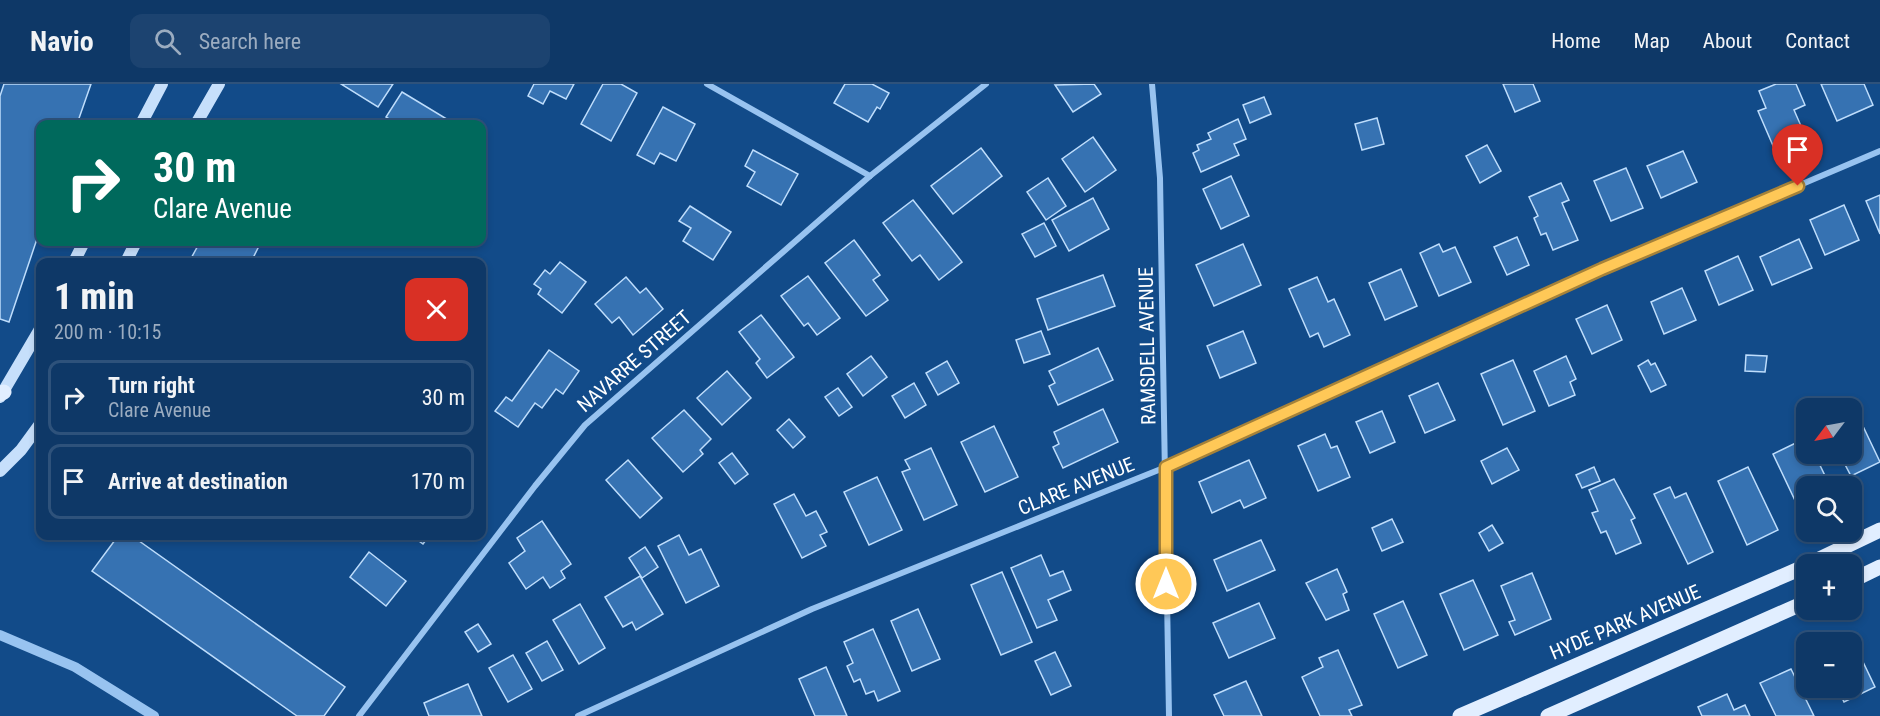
<!DOCTYPE html>
<meta charset="utf-8">
<style>
body{margin:0;font-family:"Roboto Condensed",sans-serif;background:#1c4370;color:#f1f3f6;height:100vh;display:flex;flex-direction:column;font-size:22px;white-space:nowrap}
*{box-sizing:border-box;margin:0}
p{font-size:20px;color:#9bacc0}
.icon{flex:none;width:33px;height:33px;fill:none;stroke:currentColor;stroke-width:2;stroke-linecap:round;stroke-linejoin:round}
.map{position:relative;flex:1;overflow:hidden}
.side{position:absolute;left:36px;top:174px;width:450px;height:282px;display:flex;flex-direction:column;background:#0e3867;border-radius:12px;box-shadow:0 3px 9px #0003,0 0 0 2px #2e527b}
.side>*{flex:none}
.top-card{position:absolute;left:36px;top:36px;width:450px;height:126px;border-radius:12px;box-shadow:0 3px 9px #0003,0 0 0 2px #2e527b;background:#00695c;color:#fff;overflow:hidden}
.needle{width:39px;rotate:238deg}
.controls{position:absolute;left:1796px;top:314px;display:grid;gap:12px}
.controls a{display:grid;place-items:center;width:66px;height:66px;border-radius:12px;background:#0e3867;box-shadow:0 3px 9px #0003,0 0 0 2px #2e527b;font-size:30px}
.pin{position:absolute;display:grid;place-items:center;width:51px;height:51px;color:#fff;margin:-62px -26px;border-radius:50% 50% 50% 0;rotate:-45deg;box-shadow:0 0 6px #0007}
.pin .icon{rotate:45deg}
.me{position:absolute;width:66px;margin:-33px;rotate:0deg;stroke-linejoin:round;filter:drop-shadow(0 0 4px #0008)}
.turn{display:flex;align-items:center;gap:21px;height:126px;padding:0 18px;font-size:27px}
.turn .icon{width:78px;height:78px;stroke-width:2.5}
.turn b{display:block;font-size:42px;line-height:51px}
.round{display:grid;place-items:center;flex:none;width:63px;height:63px;border-radius:12px;background:#1c4370}
.headline{display:flex;align-items:center;justify-content:space-between;height:102px;padding:0 18px}
h1{font-size:36px;font-weight:800;line-height:45px}
ul{padding:0;list-style:none}
li{display:flex;align-items:center;gap:18px;height:75px;margin:0 12px 9px;padding:0 6px;border:3px solid #2e527b;border-radius:12px}
li div{flex:1}
li b{display:block;font-size:22px}
li em{font-style:normal}
header{display:flex;align-items:center;gap:36px;box-sizing:border-box;height:84px;padding:0 30px;background:#0e3867;border-bottom:2px solid #2e527b}
header strong{font-size:28px}
nav{display:flex;gap:33px;margin-inline-start:auto;font-size:21px}
.search{width:420px;height:54px;background:#1c4370;display:flex;align-items:center;gap:15px;box-sizing:border-box;padding:0 21px;border-radius:12px;color:#9bacc0;font-size:22px}
.map>svg:first-child{display:block}
.building{fill:#3672b2;stroke:#beddfc;stroke-width:1.5}
.lines{fill:none;stroke-linecap:round;stroke-linejoin:round}
.minor{stroke:#98c3f0;stroke-width:6}
.tertiary{stroke:#98c3f0;stroke-width:10}
.secondary{stroke:#c6dffb;stroke-width:12}
.primary{stroke:#e1eeff;stroke-width:15}
.route-casing{stroke:#a68239;stroke-width:15}
.route{stroke:#ffc857;stroke-width:10}
.labels{text-anchor:middle;dominant-baseline:central;stroke-width:5;stroke-linejoin:round;paint-order:stroke}
.street-label{font-size:20px;fill:#fff;stroke:#124b89}
</style>
<header>
<strong>Navio</strong>
<div class="search"><svg class="icon" aria-label="search" viewBox="0 0 24 24"><circle cx="10" cy="10" r="6"/><path d="M15 15l6 6"/></svg>Search here</div>
<nav><a>Home</a><a>Map</a><a>About</a><a>Contact</a></nav>
</header>
<div class="map">
<svg width="1880" height="632" viewBox="0 0 1880 632">
<rect width="100%" height="100%" fill="#124b89"/>
<g class="building">
<polygon points="4,0 91,0 77,40 40,40 40,146 9,238 0,235 0,12"/>
<polygon points="341,0 393,0 378,23"/>
<polygon points="534,0 574,0 566,15 550,7 543,20 528,12"/>
<polygon points="603,0 621,0 637,9 611,57 581,40"/>
<polygon points="845,0 872,0 889,9 880,25 877,23 868,38 834,19"/>
<polygon points="1094,0 1101,10 1073,28 1055,1"/>
<polygon points="1503,0 1533,0 1540,17 1515,28"/>
<polygon points="1776,0 1796,0 1805,21 1794,26 1805,51 1774,64 1758,27 1766,24 1759,7"/>
<polygon points="1821,0 1864,0 1873,21 1837,37"/>
<polygon points="402,8 455,40 397,40 386,33"/>
<polygon points="1264,13 1271,30 1250,39 1243,21"/>
<polygon points="663,23 695,40 676,77 660,69 654,80 637,71"/>
<polygon points="1377,34 1384,60 1362,66 1355,40"/>
<polygon points="1238,35 1246,55 1234,60 1239,71 1201,88 1193,69 1199,66 1197,61 1211,55 1208,49"/>
<polygon points="1093,53 1116,86 1085,108 1062,75"/>
<polygon points="1487,61 1501,87 1480,99 1466,72"/>
<polygon points="981,64 1002,92 953,130 931,102"/>
<polygon points="753,66 798,90 781,121 747,102 755,88 745,82"/>
<polygon points="1683,67 1697,98 1661,114 1647,82"/>
<polygon points="1626,84 1643,124 1611,137 1594,97"/>
<polygon points="1231,92 1249,132 1221,145 1203,105"/>
<polygon points="1048,94 1066,122 1046,136 1027,108"/>
<polygon points="1561,99 1569,116 1562,119 1578,156 1553,166 1546,149 1541,151 1534,134 1538,132 1529,113"/>
<polygon points="1880,111 1880,150 1866,117"/>
<polygon points="1093,114 1109,145 1069,167 1052,136"/>
<polygon points="913,116 962,178 939,196 920,171 912,177 883,139"/>
<polygon points="1844,121 1859,156 1825,171 1810,136"/>
<polygon points="690,122 731,148 713,176 683,157 691,144 679,137"/>
<polygon points="1044,139 1056,162 1035,173 1022,150"/>
<polygon points="1517,153 1529,181 1507,191 1494,163"/>
<polygon points="1799,155 1812,184 1772,201 1760,173"/>
<polygon points="854,156 880,191 873,196 888,216 866,232 825,179"/>
<polygon points="200,158 261,158 251,178 189,178"/>
<polygon points="1243,160 1261,201 1214,222 1196,181"/>
<polygon points="1439,160 1443,168 1455,163 1471,198 1439,212 1420,169"/>
<polygon points="1738,172 1753,206 1719,221 1705,187"/>
<polygon points="560,178 586,198 562,229 538,210 541,205 534,200 545,186 550,190"/>
<polygon points="1401,185 1417,222 1385,236 1369,199"/>
<polygon points="1103,191 1115,222 1048,246 1037,215"/>
<polygon points="808,192 840,234 817,251 808,239 804,242 781,212"/>
<polygon points="626,193 640,209 646,204 663,225 633,251 619,233 612,239 595,220"/>
<polygon points="1317,193 1328,218 1334,215 1350,251 1324,263 1318,249 1310,253 1289,205"/>
<polygon points="1682,204 1696,236 1664,250 1651,218"/>
<polygon points="1607,221 1622,256 1592,270 1576,235"/>
<polygon points="761,231 794,273 767,294 756,279 760,275 739,248"/>
<polygon points="1041,247 1050,270 1024,279 1016,256"/>
<polygon points="1243,247 1256,279 1220,294 1207,262"/>
<polygon points="1098,264 1113,296 1058,321 1049,302 1055,299 1049,287"/>
<polygon points="549,266 579,287 563,310 556,305 542,324 535,319 518,343 495,327 506,313 512,317"/>
<polygon points="1746,271 1767,272 1765,288 1745,287"/>
<polygon points="871,272 887,293 863,312 847,290"/>
<polygon points="1566,272 1576,295 1570,298 1575,311 1549,322 1534,287"/>
<polygon points="1513,276 1535,327 1503,341 1481,290"/>
<polygon points="1648,276 1651,281 1655,279 1666,301 1651,308 1638,282"/>
<polygon points="947,277 959,299 938,311 926,289"/>
<polygon points="727,287 751,314 722,341 697,314"/>
<polygon points="914,299 926,321 905,334 892,312"/>
<polygon points="1438,299 1455,336 1425,349 1409,312"/>
<polygon points="838,304 852,323 839,332 825,313"/>
<polygon points="1103,325 1118,358 1063,384 1053,363 1059,360 1054,348"/>
<polygon points="684,326 711,355 700,366 703,370 683,388 652,354"/>
<polygon points="1382,327 1395,358 1370,369 1356,338"/>
<polygon points="789,335 805,353 793,364 777,346"/>
<polygon points="1861,338 1880,378 1851,392 1839,369 1851,369 1851,342"/>
<polygon points="994,342 1018,393 985,408 961,358"/>
<polygon points="1325,350 1331,364 1337,362 1350,393 1318,407 1298,362"/>
<polygon points="1806,354 1806,369 1814,369 1830,402 1806,402 1806,424 1800,427 1773,370"/>
<polygon points="931,364 957,421 924,436 902,388 910,385 905,376"/>
<polygon points="1507,364 1519,386 1492,400 1481,377"/>
<polygon points="732,369 748,390 735,400 719,379"/>
<polygon points="628,376 662,414 640,434 606,396"/>
<polygon points="1249,376 1266,414 1244,424 1240,416 1212,429 1199,398"/>
<polygon points="1594,383 1600,397 1582,404 1576,391"/>
<polygon points="1748,383 1778,446 1747,461 1718,397"/>
<polygon points="877,393 902,446 869,461 844,408"/>
<polygon points="1614,395 1635,434 1631,436 1641,459 1616,470 1606,447 1601,449 1592,429 1598,427 1589,406"/>
<polygon points="1670,403 1675,414 1686,409 1713,468 1688,480 1654,410"/>
<polygon points="794,410 806,432 816,427 827,448 820,451 826,462 802,474 774,420"/>
<polygon points="1392,435 1403,458 1382,467 1372,444"/>
<polygon points="542,437 571,480 561,487 565,494 550,504 543,493 526,505 509,479 525,467 517,454"/>
<polygon points="1492,441 1503,459 1489,467 1479,449"/>
<polygon points="679,451 689,471 701,465 719,502 686,519 658,462"/>
<polygon points="118,452 132,452 345,603 324,632 297,632 92,487"/>
<polygon points="412,452 429,452 423,460"/>
<polygon points="1261,456 1275,486 1227,507 1214,476"/>
<polygon points="645,463 658,483 642,494 629,474"/>
<polygon points="369,468 406,497 386,522 350,493"/>
<polygon points="1041,471 1050,492 1063,487 1071,506 1048,516 1057,536 1037,544 1011,484"/>
<polygon points="1337,485 1347,508 1343,510 1349,526 1326,536 1306,499"/>
<polygon points="1002,488 1032,558 1001,571 971,501"/>
<polygon points="1532,489 1551,535 1515,551 1509,538 1515,536 1501,502"/>
<polygon points="640,492 663,530 636,546 632,538 623,543 605,513"/>
<polygon points="1473,496 1498,551 1464,566 1440,510"/>
<polygon points="1403,517 1427,571 1398,584 1374,530"/>
<polygon points="1259,519 1275,554 1229,574 1213,539"/>
<polygon points="580,520 605,564 579,580 553,536"/>
<polygon points="918,525 940,575 912,587 891,537"/>
<polygon points="478,540 491,560 478,568 465,548"/>
<polygon points="873,545 900,607 878,617 874,607 866,610 860,595 854,598 847,582 853,579 844,558"/>
<polygon points="547,557 563,586 542,597 526,569"/>
<polygon points="1853,557 1875,603 1844,618 1837,603 1851,603 1851,558"/>
<polygon points="1338,566 1362,621 1349,626 1352,632 1320,632 1302,593 1323,583 1319,574"/>
<polygon points="1055,568 1071,602 1051,611 1035,577"/>
<polygon points="513,571 532,605 508,618 489,584"/>
<polygon points="826,583 847,632 815,632 799,595"/>
<polygon points="1791,585 1814,632 1776,632 1760,599"/>
<polygon points="1246,597 1262,632 1224,632 1214,611"/>
<polygon points="468,600 482,632 429,632 424,619"/>
<polygon points="1727,610 1734,626 1745,621 1750,632 1702,632 1698,623"/>
</g>
<g class="lines">
<g class="minor">
<polyline points="707,0 870,92"/>
<polyline points="1152,0 1160,94 1169,632"/>
<polyline points="359,632 535,402 585,341 870,92 986,0"/>
<polyline points="578,632 812,525 1166,383 1602,185 1880,67"/>
</g>
<polyline class="tertiary" points="0,551 75,583 154,632"/>
<g class="secondary">
<polyline points="141,40 162,0"/>
<polyline points="196,40 219,0"/>
<polyline points="74,178 84,158"/>
<polyline points="126,178 136,158"/>
<polyline points="0,313 40,245"/>
<polyline points="0,387 21,366 40,340"/>
</g>
<g class="primary">
<polyline points="0,310 4,308"/>
<polyline points="1809,480 1880,446"/>
<polyline points="1851,497 1880,483"/>
<polyline points="1460,632 1806,482"/>
<polyline points="1548,632 1806,518"/>
</g>
</g>
<g class="lines">
<g class="route-casing">
<polyline id="route" points="1166,500 1166,383 1602,185 1798,102"/>
</g>
<use href="#route" class="route"/>
</g>
<g class="labels">
<g class="street-label">
<text transform="translate(1147 262) rotate(-91)">RAMSDELL AVENUE</text>
<text transform="translate(634 277) rotate(-41)">NAVARRE STREET</text>
<text transform="translate(1076 402) rotate(-22)">CLARE AVENUE</text>
<text transform="translate(1625 538) rotate(-23)">HYDE PARK AVENUE</text>
</g>
</g>
</svg>
<div class="controls">
<a><svg class="needle" viewBox="-14 -14 28 28"><path d="M0-13l5 13h-10z" fill="#e53935"/><path d="M0 13l5-13h-10z" fill="#9bacc0"/></svg></a>
<a><svg class="icon" aria-label="search" viewBox="0 0 24 24"><circle cx="10" cy="10" r="6"/><path d="M15 15l6 6"/></svg></a>
<a>+</a>
<a>−</a>
</div>
<div class="pin" style="left:1798px;top:102px;background:#d93025"><svg class="icon" aria-label="arrive" viewBox="0 0 24 24"><path d="M6 21V4h12l-3 4 3 4H6"/></svg></div>
<svg class="me" style="left:1166px;top:500px" viewBox="-20 -20 40 40"><circle r="17" fill="#ffc857" stroke="#fff" stroke-width="3"/><path d="M0-11L8 9 0 5-8 9z" fill="#fff"/></svg>
<div class="top-card">
<div class="turn"><svg class="icon" aria-label="right" viewBox="0 0 24 24"><path d="M7 20v-9h11M14 6l5 5-5 5"/></svg><div><b>30 m</b>Clare Avenue</div></div>
</div>
<section class="side">
<div class="headline"><div><h1>1 min</h1><p>200 m · 10:15</p></div><a class="round" style="background:#d93025;color:#fff"><svg class="icon" aria-label="close" viewBox="0 0 24 24"><path d="M6 6l12 12M18 6L6 18"/></svg></a></div>
<ul>
<li><svg class="icon" aria-label="right" viewBox="0 0 24 24"><path d="M7 20v-9h11M14 6l5 5-5 5"/></svg><div><b>Turn right</b><p>Clare Avenue</p></div><em>30 m</em></li>
<li><svg class="icon" aria-label="arrive" viewBox="0 0 24 24"><path d="M6 21V4h12l-3 4 3 4H6"/></svg><div><b>Arrive at destination</b></div><em>170 m</em></li>
</ul>
</section>
</div>
